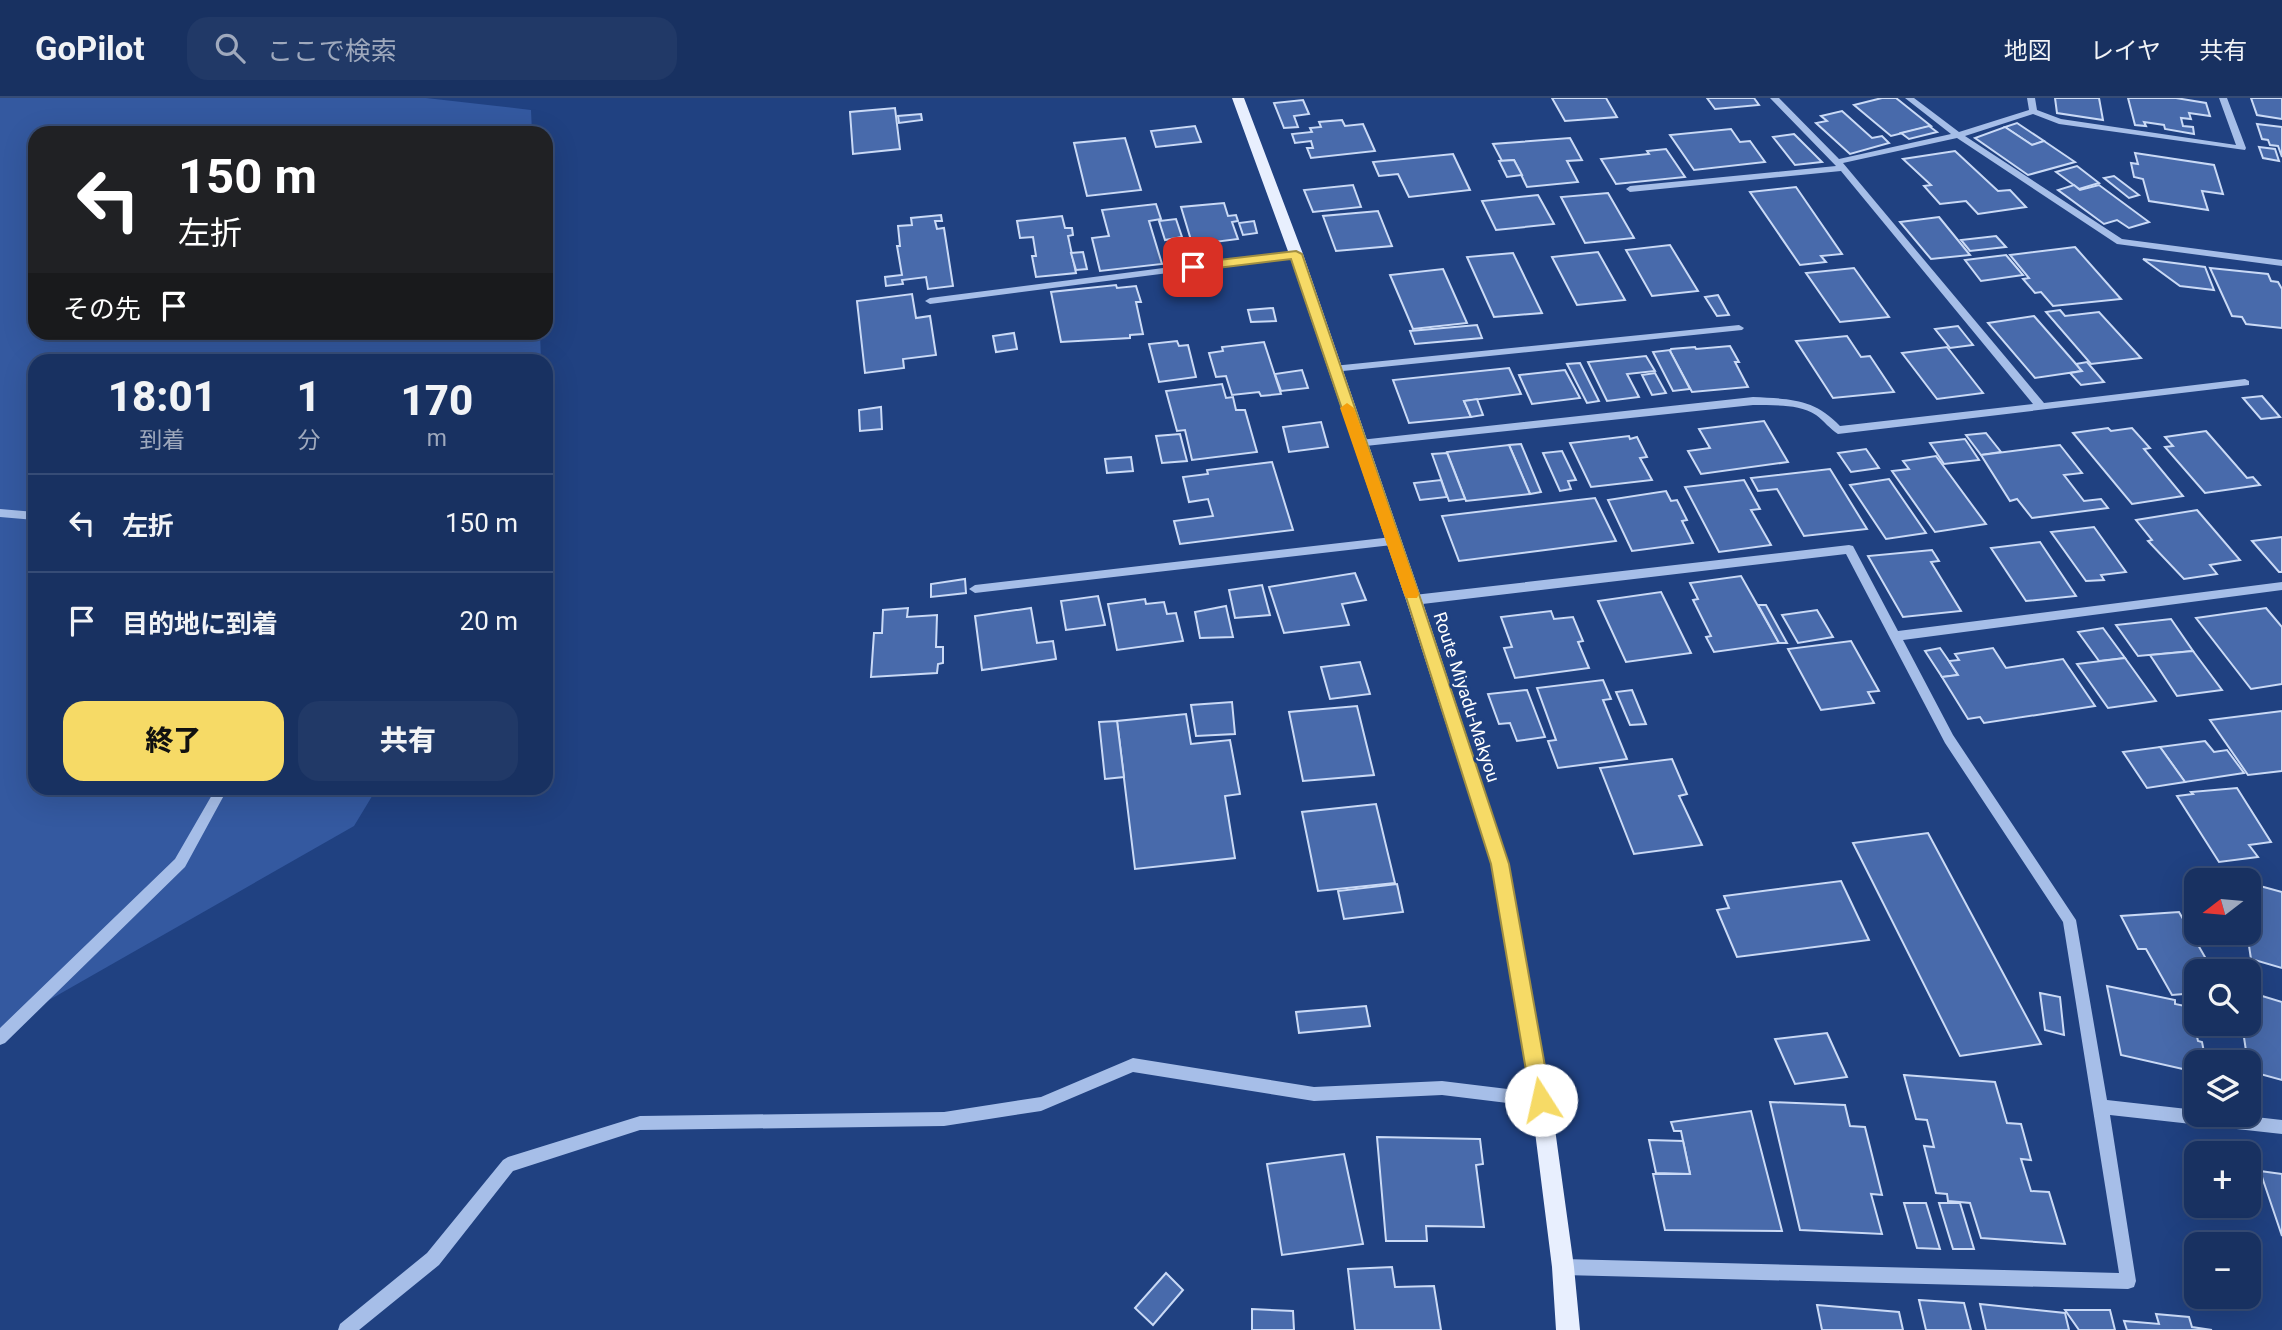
<!DOCTYPE html>
<html lang="ja">
<meta charset="utf-8">
<style>
body{margin:0;font-family:Roboto,"Noto Sans JP",sans-serif;background:#213967;color:#f1f3f6;height:100vh;display:flex;flex-direction:column;font-size:26px;white-space:nowrap}
*{box-sizing:border-box;margin:0}
p{font-size:23px;color:#9fa9bd}
.icon{flex:none;width:38px;height:38px;fill:none;stroke:currentColor;stroke-width:2;stroke-linecap:round;stroke-linejoin:round}
.map{position:relative;flex:1;overflow:hidden}
.side{position:absolute;left:28px;top:256px;width:525px;height:441px;display:flex;flex-direction:column;background:#183161;border-radius:21px;box-shadow:0 7px 28px #0002,0 0 0 2px #364c76}
.side>*{flex:none}
.hud{position:absolute;left:28px;top:28px;width:525px;height:214px;border-radius:21px;box-shadow:0 7px 28px #0002,0 0 0 2px #364c76;background:#202124;color:#fff;overflow:hidden}
.needle{width:46px;rotate:254deg}
.tools{position:absolute;left:2184px;top:770px;display:grid;gap:14px}
.tools a{display:grid;place-items:center;width:77px;height:77px;border-radius:14px;background:#183161;box-shadow:0 7px 28px #0002,0 0 0 2px #364c76;font-size:35px}
.pin{position:absolute;display:grid;place-items:center;width:60px;height:60px;color:#fff;margin:-30px;border-radius:14px;box-shadow:0 4px 10px #0006}
.me{position:absolute;width:77px;margin:-38px;rotate:350deg;stroke-linejoin:round;filter:drop-shadow(0 0 5px #0008)}
.turn{display:flex;align-items:center;gap:24px;height:147px;padding:0 35px;font-size:32px}
.turn .icon{width:91px;height:91px;stroke-width:2.5}
.turn b{display:block;font-size:49px;line-height:60px}
.then{display:flex;align-items:center;height:66px;padding:0 35px;background:#0003;gap:14px;font-size:26px}
.eta{display:flex;justify-content:space-evenly;align-items:center;height:119px;text-align:center}
.eta b{font-size:42px;font-weight:800;line-height:49px}
.button{display:flex;gap:14px;margin-top:auto;padding:14px 35px}
.button a{flex:1;height:80px;border-radius:21px;background:#f6da66;color:#111;font-size:28px;font-weight:800;line-height:80px;text-align:center}
.button a+a{background:#213967;color:#f1f3f6}
ul{padding:0;list-style:none}
li{display:flex;align-items:center;gap:21px;height:98px;padding:0 35px;border-top:2px solid #364c76}
li div{flex:1}
li b{display:block;font-size:26px}
li em{font-style:normal}
header{display:flex;align-items:center;gap:42px;box-sizing:border-box;height:98px;padding:0 35px;background:#183161;border-bottom:2px solid #364c76}
header strong{font-size:33px}
nav{display:flex;gap:38px;margin-inline-start:auto;font-size:24px}
.search{width:490px;height:63px;background:#213967;display:flex;align-items:center;gap:18px;box-sizing:border-box;padding:0 24px;border-radius:21px;color:#9fa9bd;font-size:26px}
.map>svg:first-child{display:block}
.green{fill:#3459a0}
.building{fill:#486aab;stroke:#cadaf6;stroke-width:2}
.lines{fill:none;stroke-linecap:round;stroke-linejoin:round}
.minor{fill:#a6bee8;fill-rule:evenodd}
.major{fill:#e8effe;fill-rule:evenodd}
.route{fill:#f6da66;stroke:#a08e42;stroke-width:2}
.slow{fill:#f59e0b}
.labels{text-anchor:middle;dominant-baseline:central;stroke-width:6;stroke-linejoin:round;paint-order:stroke}
.street-label{font-size:18px;fill:#fff;stroke:#204181}
</style>
<header>
<strong>GoPilot</strong>
<div class="search"><svg class="icon" aria-label="search" viewBox="0 0 24 24"><circle cx="10" cy="10" r="6"/><path d="M15 15l6 6"/></svg>ここで検索</div>
<nav><a>地図</a><a>レイヤ</a><a>共有</a></nav>
</header>
<div class="map">
<svg width="2282" height="1232" viewBox="0 0 2282 1232">
<rect width="100%" height="100%" fill="#204181"/>
<polygon class="green" points="0,0 426,0 531,12 532,35 35,35 35,234 540,235 541,262 35,262 35,690 377,690 354,728 0,930"/>
<g class="building">
<polygon points="1552,0 1606,0 1617,19 1565,23"/>
<polygon points="1707,0 1754,0 1759,7 1715,11"/>
<polygon points="1882,0 1896,0 1931,28 1891,38 1854,7"/>
<polygon points="2055,0 2099,0 2103,22 2057,15"/>
<polygon points="2128,0 2176,0 2206,5 2210,18 2189,15 2191,21 2181,20 2183,28 2193,29 2194,36 2165,31 2164,27 2144,24 2146,28 2135,27"/>
<polygon points="2251,0 2282,0 2282,21 2257,17"/>
<polygon points="1303,2 1309,16 1294,18 1298,29 1284,30 1274,5"/>
<polygon points="895,10 900,51 853,56 850,14"/>
<polygon points="1842,13 1872,40 1882,38 1889,45 1850,56 1816,25 1827,23 1821,18"/>
<polygon points="921,16 922,22 899,25 898,18"/>
<polygon points="1342,22 1345,28 1363,26 1375,53 1311,60 1307,50 1313,50 1311,43 1295,45 1292,36 1312,34 1310,30 1321,29 1319,24"/>
<polygon points="2017,25 2044,43 2032,47 2005,29"/>
<polygon points="2257,26 2282,29 2282,59 2278,48 2270,47 2268,42 2262,41"/>
<polygon points="1195,28 1201,44 1156,49 1151,33"/>
<polygon points="1929,28 1937,34 1909,41 1901,35"/>
<polygon points="2005,29 2032,47 2044,43 2075,64 2028,77 1975,40"/>
<polygon points="1731,31 1740,44 1750,43 1765,64 1694,72 1670,37"/>
<polygon points="1794,36 1822,64 1795,67 1773,39"/>
<polygon points="1125,40 1141,92 1087,98 1074,45"/>
<polygon points="1570,40 1582,62 1567,63 1578,84 1527,89 1514,62 1502,63 1493,46"/>
<polygon points="2259,49 2275,51 2279,63 2263,60"/>
<polygon points="1666,51 1685,79 1616,86 1601,61 1649,56 1647,53"/>
<polygon points="1955,53 1998,93 2010,92 2026,109 1978,116 1966,103 1940,106 1924,88 1931,87 1903,61"/>
<polygon points="2135,55 2214,67 2223,96 2202,93 2208,112 2149,103 2143,81 2134,79 2131,65 2138,66"/>
<polygon points="1453,56 1470,92 1409,99 1398,76 1379,78 1373,64"/>
<polygon points="1514,62 1522,77 1507,79 1499,63"/>
<polygon points="2077,68 2099,85 2079,91 2056,74"/>
<polygon points="2114,78 2139,97 2129,100 2104,80"/>
<polygon points="1353,87 1361,109 1313,114 1304,92"/>
<polygon points="2074,87 2080,92 2099,87 2149,124 2129,130 2117,122 2104,126 2058,92"/>
<polygon points="1796,89 1842,156 1821,158 1826,164 1800,167 1750,94"/>
<polygon points="1608,95 1634,140 1585,145 1561,99"/>
<polygon points="1538,97 1554,126 1496,132 1482,103"/>
<polygon points="1224,105 1228,118 1236,117 1238,123 1232,124 1238,141 1214,144 1220,159 1197,162 1181,109"/>
<polygon points="1156,106 1161,121 1149,123 1162,166 1100,173 1092,140 1109,138 1102,112"/>
<polygon points="1378,113 1392,148 1336,153 1323,118"/>
<polygon points="941,117 942,123 935,123 937,131 944,130 953,188 928,191 926,179 902,182 903,186 886,188 885,179 902,177 897,148 900,148 898,128 912,127 911,120"/>
<polygon points="1062,118 1065,130 1072,130 1073,137 1068,138 1076,175 1036,179 1032,158 1036,158 1033,139 1020,140 1017,123"/>
<polygon points="1939,119 1970,157 1931,161 1900,124"/>
<polygon points="1176,121 1182,139 1165,142 1159,123"/>
<polygon points="1254,123 1257,135 1243,137 1239,125"/>
<polygon points="1996,138 2006,149 1970,153 1961,142"/>
<polygon points="1670,147 1698,193 1652,198 1626,152"/>
<polygon points="2075,149 2121,201 2053,208 2041,194 2035,195 2023,181 2029,180 2010,157"/>
<polygon points="1083,154 1087,171 1076,172 1071,155"/>
<polygon points="1598,154 1625,202 1577,207 1552,159"/>
<polygon points="1513,155 1542,215 1494,219 1467,159"/>
<polygon points="2006,157 2023,177 1981,183 1965,162"/>
<polygon points="2143,161 2205,169 2214,192 2180,188"/>
<polygon points="1854,170 1889,219 1840,224 1806,175"/>
<polygon points="2210,170 2268,176 2271,183 2278,184 2282,191 2282,230 2246,226 2242,219 2232,218"/>
<polygon points="1443,171 1467,225 1413,231 1390,177"/>
<polygon points="1116,187 1117,190 1136,188 1141,204 1136,204 1143,236 1130,237 1130,240 1061,244 1051,194"/>
<polygon points="912,196 916,220 930,218 936,257 903,261 904,270 865,275 857,203"/>
<polygon points="1718,197 1729,217 1717,218 1705,199"/>
<polygon points="1273,210 1276,223 1251,224 1248,212"/>
<polygon points="2060,212 2065,218 2099,214 2141,260 2091,266 2046,214"/>
<polygon points="2034,218 2076,266 2082,273 2035,280 1988,225"/>
<polygon points="1477,227 1482,240 1415,246 1410,233"/>
<polygon points="1958,228 1973,247 1950,250 1935,231"/>
<polygon points="1014,235 1017,251 996,254 993,238"/>
<polygon points="1847,238 1861,259 1870,258 1894,294 1833,300 1796,243"/>
<polygon points="1177,243 1179,248 1188,247 1196,279 1159,284 1149,246"/>
<polygon points="1264,244 1281,296 1261,298 1259,294 1232,297 1226,278 1216,279 1209,255 1223,253 1222,249"/>
<polygon points="1730,248 1739,264 1735,264 1748,289 1692,294 1670,253 1671,251 1695,249 1696,251"/>
<polygon points="1947,249 1983,295 1937,301 1902,255"/>
<polygon points="1670,252 1670,253 1690,291 1673,293 1653,254"/>
<polygon points="1646,258 1655,273 1627,276 1639,299 1607,303 1588,264"/>
<polygon points="2087,264 2104,284 2081,287 2070,275 2082,273 2076,266"/>
<polygon points="1580,265 1599,303 1587,305 1567,266"/>
<polygon points="1509,270 1521,296 1464,303 1471,319 1409,325 1393,282"/>
<polygon points="1302,272 1308,290 1281,293 1275,276"/>
<polygon points="1565,272 1580,300 1532,306 1519,277"/>
<polygon points="1655,275 1666,295 1652,297 1642,277"/>
<polygon points="1222,286 1226,300 1233,299 1236,312 1245,312 1257,354 1192,362 1185,332 1177,333 1166,293"/>
<polygon points="2262,298 2280,319 2261,321 2243,300"/>
<polygon points="1477,301 1483,317 1471,319 1464,303"/>
<polygon points="881,309 882,331 860,333 859,312"/>
<polygon points="1764,323 1788,364 1701,376 1688,353 1710,350 1699,331"/>
<polygon points="1321,324 1328,349 1289,354 1283,329"/>
<polygon points="2108,330 2111,333 2132,330 2150,350 2144,351 2183,398 2132,406 2073,335"/>
<polygon points="2206,333 2247,380 2253,379 2260,387 2205,395 2165,349 2173,348 2165,339"/>
<polygon points="1986,335 2001,354 1981,357 1966,337"/>
<polygon points="1180,336 1187,363 1162,365 1156,338"/>
<polygon points="1629,338 1630,341 1637,339 1647,359 1640,360 1652,382 1591,389 1570,345"/>
<polygon points="1965,341 1979,362 1944,366 1930,345"/>
<polygon points="1521,346 1541,394 1530,396 1509,347"/>
<polygon points="1509,347 1530,396 1466,403 1447,354"/>
<polygon points="2060,347 2082,375 2064,377 2084,403 2101,401 2108,410 2032,420 2017,401 2010,403 1981,357"/>
<polygon points="1866,351 1879,370 1851,374 1838,355"/>
<polygon points="1562,353 1576,382 1568,383 1571,391 1560,393 1543,355"/>
<polygon points="1447,355 1465,401 1449,403 1432,356"/>
<polygon points="1936,358 1986,426 1935,434 1892,373 1909,371 1903,363"/>
<polygon points="1131,359 1133,373 1107,375 1105,361"/>
<polygon points="1272,364 1293,432 1180,446 1174,423 1213,418 1208,401 1189,404 1183,379 1208,376 1207,372"/>
<polygon points="1830,371 1867,431 1804,438 1777,391 1758,393 1751,380"/>
<polygon points="1889,381 1926,435 1886,441 1850,387"/>
<polygon points="1441,382 1447,399 1420,402 1414,385"/>
<polygon points="1744,382 1760,411 1751,412 1771,447 1719,454 1685,389"/>
<polygon points="1666,393 1671,403 1677,402 1687,422 1682,423 1693,445 1632,453 1608,402"/>
<polygon points="1595,400 1616,443 1459,463 1442,418"/>
<polygon points="2197,412 2240,462 2210,467 2217,476 2184,481 2148,443 2152,442 2136,422"/>
<polygon points="2094,429 2126,474 2101,477 2104,482 2086,483 2051,434"/>
<polygon points="2282,439 2282,474 2279,474 2252,443"/>
<polygon points="2040,444 2076,498 2026,503 1991,450"/>
<polygon points="1932,452 1939,463 1931,464 1961,513 1903,519 1868,458"/>
<polygon points="1355,475 1366,502 1342,506 1349,527 1284,535 1269,489"/>
<polygon points="1741,478 1779,545 1714,554 1706,539 1711,538 1693,502 1698,501 1690,485"/>
<polygon points="965,481 966,495 931,499 931,486"/>
<polygon points="1262,487 1270,517 1235,520 1229,492"/>
<polygon points="1661,494 1691,555 1626,564 1598,503"/>
<polygon points="1098,498 1105,527 1066,532 1061,503"/>
<polygon points="1145,501 1146,506 1164,504 1167,516 1176,515 1183,543 1117,552 1108,506"/>
<polygon points="1758,507 1766,507 1787,545 1779,545"/>
<polygon points="1226,508 1233,539 1200,540 1195,514"/>
<polygon points="908,510 907,519 937,517 936,549 943,549 943,565 938,566 937,575 871,579 874,535 882,535 883,512"/>
<polygon points="1031,510 1037,545 1053,543 1056,561 982,572 975,518"/>
<polygon points="2266,510 2282,529 2282,586 2251,591 2196,520"/>
<polygon points="1817,512 1833,539 1798,545 1782,517"/>
<polygon points="1551,513 1554,521 1573,519 1583,543 1578,544 1589,570 1515,580 1504,550 1512,549 1501,519"/>
<polygon points="2171,521 2193,553 2138,558 2116,527"/>
<polygon points="2103,530 2125,560 2099,563 2078,534"/>
<polygon points="1851,543 1879,593 1868,594 1874,605 1821,612 1788,551"/>
<polygon points="1940,550 1949,563 1958,577 1942,579 1925,553"/>
<polygon points="1993,550 2006,570 2063,561 2095,608 1984,625 1980,619 1968,621 1942,579 1958,577 1949,563 1959,562 1955,556"/>
<polygon points="2193,553 2222,592 2177,598 2150,557"/>
<polygon points="2125,560 2156,603 2108,610 2077,566"/>
<polygon points="1360,564 1370,596 1330,601 1321,569"/>
<polygon points="1603,582 1611,601 1603,602 1627,661 1558,670 1548,643 1556,642 1537,590"/>
<polygon points="1527,592 1545,639 1517,643 1510,625 1499,626 1488,596"/>
<polygon points="1632,592 1646,626 1630,627 1616,594"/>
<polygon points="1232,604 1235,636 1196,638 1191,607"/>
<polygon points="1357,608 1374,677 1303,683 1289,614"/>
<polygon points="2282,613 2282,673 2248,677 2210,622"/>
<polygon points="1186,616 1191,646 1230,642 1240,696 1225,698 1235,760 1135,771 1117,623"/>
<polygon points="1117,623 1124,679 1105,681 1099,624"/>
<polygon points="2205,643 2214,654 2227,652 2244,675 2185,684 2160,649"/>
<polygon points="2160,649 2185,684 2147,690 2123,654"/>
<polygon points="1672,661 1687,696 1679,698 1702,747 1634,756 1600,670"/>
<polygon points="2237,690 2271,744 2249,747 2258,759 2219,764 2177,698 2193,696 2191,694"/>
<polygon points="1376,706 1395,785 1318,793 1302,714"/>
<polygon points="1928,735 2041,946 1960,958 1853,745"/>
<polygon points="1841,783 1869,842 1737,859 1717,812 1729,810 1724,798"/>
<polygon points="2249,785 2282,794 2282,870 2251,861 2247,835"/>
<polygon points="1397,786 1403,814 1344,821 1338,793"/>
<polygon points="2179,814 2213,873 2196,873 2196,895 2172,897 2146,851 2138,851 2121,818"/>
<polygon points="2107,888 2175,902 2175,906 2190,909 2198,943 2202,944 2206,964 2196,964 2196,974 2121,957"/>
<polygon points="2249,894 2282,904 2282,982 2249,973 2242,926 2249,926"/>
<polygon points="2040,895 2060,899 2064,937 2045,932"/>
<polygon points="1366,908 1370,928 1299,935 1296,914"/>
<polygon points="1827,935 1847,979 1795,986 1775,941"/>
<polygon points="1904,977 1995,984 2007,1025 2021,1026 2031,1062 2021,1061 2031,1093 2049,1094 2065,1146 1981,1140 1970,1105 1948,1103 1947,1096 1936,1095 1924,1048 1934,1049 1927,1022 1916,1021"/>
<polygon points="1770,1004 1845,1007 1850,1028 1865,1029 1882,1097 1871,1096 1882,1136 1800,1132"/>
<polygon points="1751,1013 1782,1133 1665,1132 1653,1076 1690,1076 1681,1033 1674,1033 1671,1024"/>
<polygon points="1377,1039 1480,1041 1483,1066 1476,1067 1484,1129 1426,1128 1427,1143 1386,1143"/>
<polygon points="1649,1042 1683,1043 1690,1076 1656,1075"/>
<polygon points="1344,1056 1363,1146 1282,1157 1267,1066"/>
<polygon points="2260,1073 2282,1076 2282,1138"/>
<polygon points="1904,1105 1926,1105 1940,1151 1917,1150"/>
<polygon points="1939,1105 1960,1105 1974,1151 1953,1151"/>
<polygon points="1392,1169 1395,1189 1434,1188 1441,1232 1355,1232 1348,1171"/>
<polygon points="1166,1175 1183,1192 1153,1227 1135,1210"/>
<polygon points="1919,1202 1964,1205 1971,1232 1926,1232"/>
<polygon points="1980,1206 2065,1215 2069,1232 1986,1232"/>
<polygon points="1817,1207 1899,1214 1903,1232 1822,1232"/>
<polygon points="1252,1211 1293,1213 1294,1232 1252,1232"/>
<polygon points="2065,1212 2110,1212 2115,1232 2079,1232"/>
<polygon points="2156,1216 2189,1219 2192,1229 2212,1232 2127,1232 2124,1223 2159,1226"/>
</g>
<g class="lines">
<g class="minor">
<path d="M1770 0H1779L1839 61 1951 36 1905 0H1914L1959 34 2029 12 2027 0H2035L2037 12 2061 21 2236 47 2219 0H2227L2246 50 2245 52 2059 26 2033 16 1965 38 2122 141 2282 162V168L2117 146 1957 40 1843 65 2044 305 2245 281 2249 283V287L1838 336C1830 331 1824 323 1816 317 1798 305 1774 308 1753 307L1356 349 1355 346 1356 343 1360 342 1753 299C1789 301 1814 300 1840 328L2033 306 1841 73 1630 94 1626 91 1630 88 1836 68Z"/>
<polygon points="1296,153 1301,156 1299,158 930,206 925,203 930,200"/>
<polygon points="1739,227 1744,230 1742,232 1333,274 1328,271 1333,268"/>
<polygon points="0,411 35,414 35,422 0,419"/>
<polygon points="1392,439 1398,443 1392,447 975,495 969,491 975,487"/>
<polygon points="1849,447 1853,448 1898,533 2282,484 2282,492 1903,542 1953,637 2076,822 2107,1002 2196,1012 2196,1017 2238,1017 2282,1022 2282,1036 2110,1017 2136,1183 2134,1189 2128,1191 1563,1177 1557,1175 1555,1169 1557,1163 1563,1161 2119,1175 2063,824 1945,645 1846,456 1414,507 1408,502 1414,497"/>
<polygon points="216,690 228,690 185,769 5,945 0,947 0,930 175,761"/>
<polygon points="1133,960 1314,989 1442,983 1541,995 1546,997 1548,1002 1546,1007 1541,1009 1442,997 1314,1003 1133,974 1041,1013 944,1028 640,1032 513,1073 439,1167 359,1232 338,1232 340,1226 427,1155 503,1062 508,1059 640,1018 944,1014 1041,999"/>
</g>
<polygon class="major" points="1232,0 1244,0 1303,156 1422,502 1509,766 1551,1002 1574,1169 1580,1232 1556,1232 1552,1169 1531,1002 1491,766 1406,502 1289,156"/>
</g>
<polygon class="route" points="1296,153 1302,156 1421,502 1509,766 1551,1002 1548,1008 1541,1011 1534,1008 1531,1002 1491,766 1407,502 1291,161 1193,173 1187,169 1193,165"/>
<polygon class="slow" points="1347,305 1354,310 1419,496 1417,500 1406,500 1404,496 1340,310"/>
<g class="labels">
<g class="street-label">
<text transform="translate(1467 599) rotate(72)">Route Miyadu-Makyou</text>
</g>
</g>
</svg>
<div class="tools">
<a><svg class="needle" viewBox="-14 -14 28 28"><path d="M0-13l5 13h-10z" fill="#e53935"/><path d="M0 13l5-13h-10z" fill="#9fa9bd"/></svg></a>
<a><svg class="icon" aria-label="search" viewBox="0 0 24 24"><circle cx="10" cy="10" r="6"/><path d="M15 15l6 6"/></svg></a>
<a><svg class="icon" aria-label="layers" viewBox="0 0 24 24"><path d="M12 4l9 5-9 5-9-5zM3 14l9 5 9-5"/></svg></a>
<a>+</a>
<a>−</a>
</div>
<div class="pin" style="left:1193px;top:169px;background:#d93025"><svg class="icon" aria-label="arrive" viewBox="0 0 24 24"><path d="M6 21V4h12l-3 4 3 4H6"/></svg></div>
<svg class="me" style="left:1541px;top:1002px" viewBox="-20 -20 40 40"><circle r="19" fill="#fff"/><path d="M0-13L10 11 0 6-10 11z" fill="#f6da66"/></svg>
<div class="hud">
<div class="turn"><svg class="icon" aria-label="left" viewBox="0 0 24 24"><path d="M17 20v-9H6M10 6l-5 5 5 5"/></svg><div><b>150 m</b>左折</div></div>
<div class="then">その先<svg class="icon" aria-label="arrive" viewBox="0 0 24 24"><path d="M6 21V4h12l-3 4 3 4H6"/></svg></div>
</div>
<section class="side">
<div class="eta">
<div><b>18:01</b><p>到着</p></div>
<div><b>1</b><p>分</p></div>
<div><b>170</b><p>m</p></div>
</div>
<ul>
<li><svg class="icon" aria-label="left" viewBox="0 0 24 24"><path d="M17 20v-9H6M10 6l-5 5 5 5"/></svg><div><b>左折</b></div><em>150 m</em></li>
<li><svg class="icon" aria-label="arrive" viewBox="0 0 24 24"><path d="M6 21V4h12l-3 4 3 4H6"/></svg><div><b>目的地に到着</b></div><em>20 m</em></li>
</ul>
<div class="button"><a>終了</a><a>共有</a></div>
</section>
</div>
